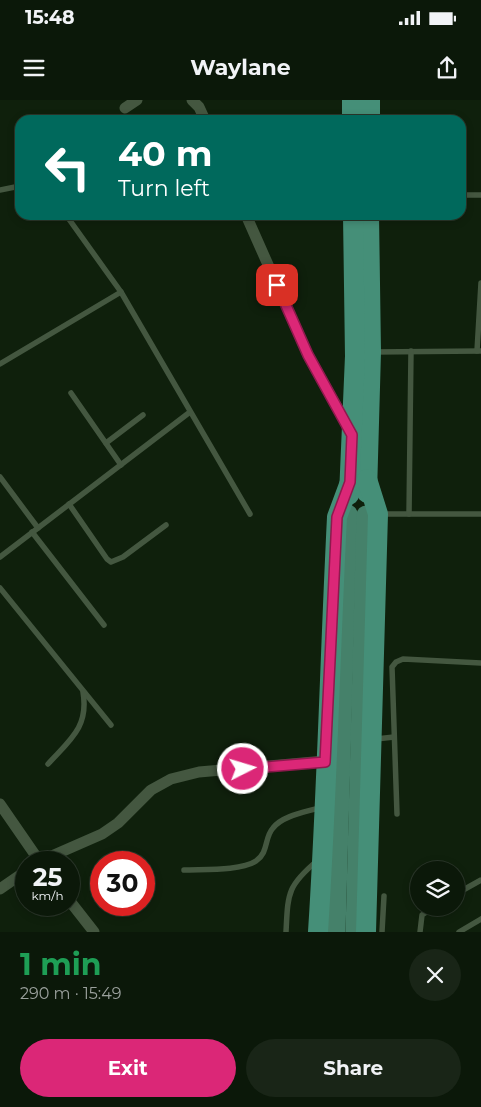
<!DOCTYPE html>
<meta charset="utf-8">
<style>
body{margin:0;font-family:Montserrat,sans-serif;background:#192517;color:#f1f3f6;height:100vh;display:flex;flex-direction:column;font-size:19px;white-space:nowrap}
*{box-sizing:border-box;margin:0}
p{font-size:16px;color:#9aa09c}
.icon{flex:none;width:28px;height:28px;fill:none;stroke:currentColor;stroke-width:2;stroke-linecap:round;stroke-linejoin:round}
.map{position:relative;height:832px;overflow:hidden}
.side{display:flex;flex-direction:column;background:#0b1809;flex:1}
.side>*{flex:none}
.top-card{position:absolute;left:15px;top:15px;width:451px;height:105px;border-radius:15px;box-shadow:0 2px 8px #0003,0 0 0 1px #2b372a;background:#00695c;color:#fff;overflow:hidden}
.fabs{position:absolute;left:410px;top:761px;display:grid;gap:10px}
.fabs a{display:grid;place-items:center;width:55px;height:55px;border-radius:50%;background:#0b1809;box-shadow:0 2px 8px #0003,0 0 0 1px #2b372a;font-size:25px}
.speed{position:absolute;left:15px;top:751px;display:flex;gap:10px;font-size:25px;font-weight:700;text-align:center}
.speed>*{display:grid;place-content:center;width:65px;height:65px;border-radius:50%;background:#0b1809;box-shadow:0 2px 8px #0003,0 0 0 1px #2b372a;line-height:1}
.speed small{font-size:12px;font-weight:400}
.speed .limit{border:8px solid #d22;background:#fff;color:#111}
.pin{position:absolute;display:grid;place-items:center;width:42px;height:42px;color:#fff;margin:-21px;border-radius:10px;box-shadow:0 2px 8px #0006}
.me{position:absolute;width:55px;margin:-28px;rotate:85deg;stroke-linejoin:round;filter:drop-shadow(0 0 4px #0008)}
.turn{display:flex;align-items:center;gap:18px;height:105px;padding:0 20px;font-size:22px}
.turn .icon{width:65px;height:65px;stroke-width:2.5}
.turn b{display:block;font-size:35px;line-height:42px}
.round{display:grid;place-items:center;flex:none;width:52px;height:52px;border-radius:26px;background:#192517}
.headline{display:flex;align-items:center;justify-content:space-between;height:85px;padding:0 20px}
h1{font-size:30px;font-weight:700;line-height:38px;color:#1e9e55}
.button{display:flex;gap:10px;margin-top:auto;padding:10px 20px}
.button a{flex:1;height:58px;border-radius:30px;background:#db2777;color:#fff;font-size:20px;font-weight:700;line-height:58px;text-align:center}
.button a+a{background:#192517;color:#f1f3f6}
.status{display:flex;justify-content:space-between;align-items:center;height:35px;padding:0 25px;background:#0b1809;direction:ltr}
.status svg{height:14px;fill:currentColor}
header{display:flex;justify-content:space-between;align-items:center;height:65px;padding:0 20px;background:#0b1809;font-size:22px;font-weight:700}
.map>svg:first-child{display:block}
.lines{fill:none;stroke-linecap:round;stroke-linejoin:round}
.service{stroke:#445740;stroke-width:5.5}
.minor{stroke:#445740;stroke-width:11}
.primary{stroke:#45816a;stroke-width:19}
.trunk{stroke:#458f78;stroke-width:20}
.route-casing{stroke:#8e194d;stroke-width:12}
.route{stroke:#db2777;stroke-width:9}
</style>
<div class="status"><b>15:48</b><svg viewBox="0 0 49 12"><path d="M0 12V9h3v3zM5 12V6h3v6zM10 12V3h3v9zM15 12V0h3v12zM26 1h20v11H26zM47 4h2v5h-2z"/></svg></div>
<header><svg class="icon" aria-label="menu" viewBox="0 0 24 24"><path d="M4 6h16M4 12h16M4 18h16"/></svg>Waylane<svg class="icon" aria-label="share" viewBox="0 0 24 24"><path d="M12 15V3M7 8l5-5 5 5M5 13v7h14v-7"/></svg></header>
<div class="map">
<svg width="481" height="832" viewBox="0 0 481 832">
<rect width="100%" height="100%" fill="#0f200c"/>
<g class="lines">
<g class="service">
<polyline points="0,90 20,86"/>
<polyline points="461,95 481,95"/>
<polyline points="66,115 121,192 250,414"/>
<polyline points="477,251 481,183"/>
<polyline points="373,252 481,251"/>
<polyline points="0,264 121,192"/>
<polyline points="71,293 121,365"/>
<polyline points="106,343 143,315"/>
<polyline points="0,377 38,428"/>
<polyline points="69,404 107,459 111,462 123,457 166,425"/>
<polyline points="381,414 481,414"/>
<polyline points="409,414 411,251"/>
<polyline points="32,432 104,525"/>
<polyline points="0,457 190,312"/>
<polyline points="0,488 111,625"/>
<polyline points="376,639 394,637"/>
<path d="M48 664C70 640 89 627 83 592"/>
<polyline points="397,714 392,567 396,562 403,559 481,563"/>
<path d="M184 770C203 769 241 771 256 761 269 752 264 738 273 728 283 715 307 712 322 707"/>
<polyline points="456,794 481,780"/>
<path d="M286 832C288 793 287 786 318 760"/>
<polyline points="382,832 384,796"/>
<polyline points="420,832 422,815 432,808"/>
<polyline points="459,832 481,819"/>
</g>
<g class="minor">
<polyline points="192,0 199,7 205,20"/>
<polyline points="125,8 137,0"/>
<polyline points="246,115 308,255 350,331"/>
<polyline points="0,704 40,762"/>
<polyline points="38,762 102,734 118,723 151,690 171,679 199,672 325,661"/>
<polyline points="0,789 26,771"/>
<polyline points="69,800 94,832"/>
</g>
<g class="primary">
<polyline points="336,832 348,414"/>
<polyline points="355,832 366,415"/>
</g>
<g class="trunk">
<polyline points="352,0 352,20"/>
<polyline points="370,20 370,0"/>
<polyline points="367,393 371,252 369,115"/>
<polyline points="349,395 355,256 353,115"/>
<path d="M318 832C327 694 330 556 337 417L350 382"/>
<polyline points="366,832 378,414 367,379"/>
</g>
</g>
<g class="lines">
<g class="route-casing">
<polyline id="route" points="243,669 325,662 337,417 350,382 352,335 308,255 277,185"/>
</g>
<use href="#route" class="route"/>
</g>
</svg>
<div class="fabs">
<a><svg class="icon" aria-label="layers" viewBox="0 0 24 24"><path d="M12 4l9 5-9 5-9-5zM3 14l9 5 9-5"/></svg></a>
</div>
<div class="speed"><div>25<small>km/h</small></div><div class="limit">30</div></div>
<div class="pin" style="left:277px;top:185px;background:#d93025"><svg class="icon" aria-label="arrive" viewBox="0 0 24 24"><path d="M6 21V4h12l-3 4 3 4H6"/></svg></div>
<svg class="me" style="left:243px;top:669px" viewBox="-20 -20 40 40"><circle r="17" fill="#db2777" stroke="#fff" stroke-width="3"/><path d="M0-11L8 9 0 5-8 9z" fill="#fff"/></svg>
<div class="top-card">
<div class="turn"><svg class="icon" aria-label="left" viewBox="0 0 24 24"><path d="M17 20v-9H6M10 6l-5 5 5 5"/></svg><div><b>40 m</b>Turn left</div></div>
</div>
</div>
<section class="side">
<div class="headline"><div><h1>1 min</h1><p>290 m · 15:49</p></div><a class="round"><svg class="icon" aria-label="close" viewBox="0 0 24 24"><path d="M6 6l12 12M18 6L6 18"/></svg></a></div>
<div class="button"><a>Exit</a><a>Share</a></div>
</section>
